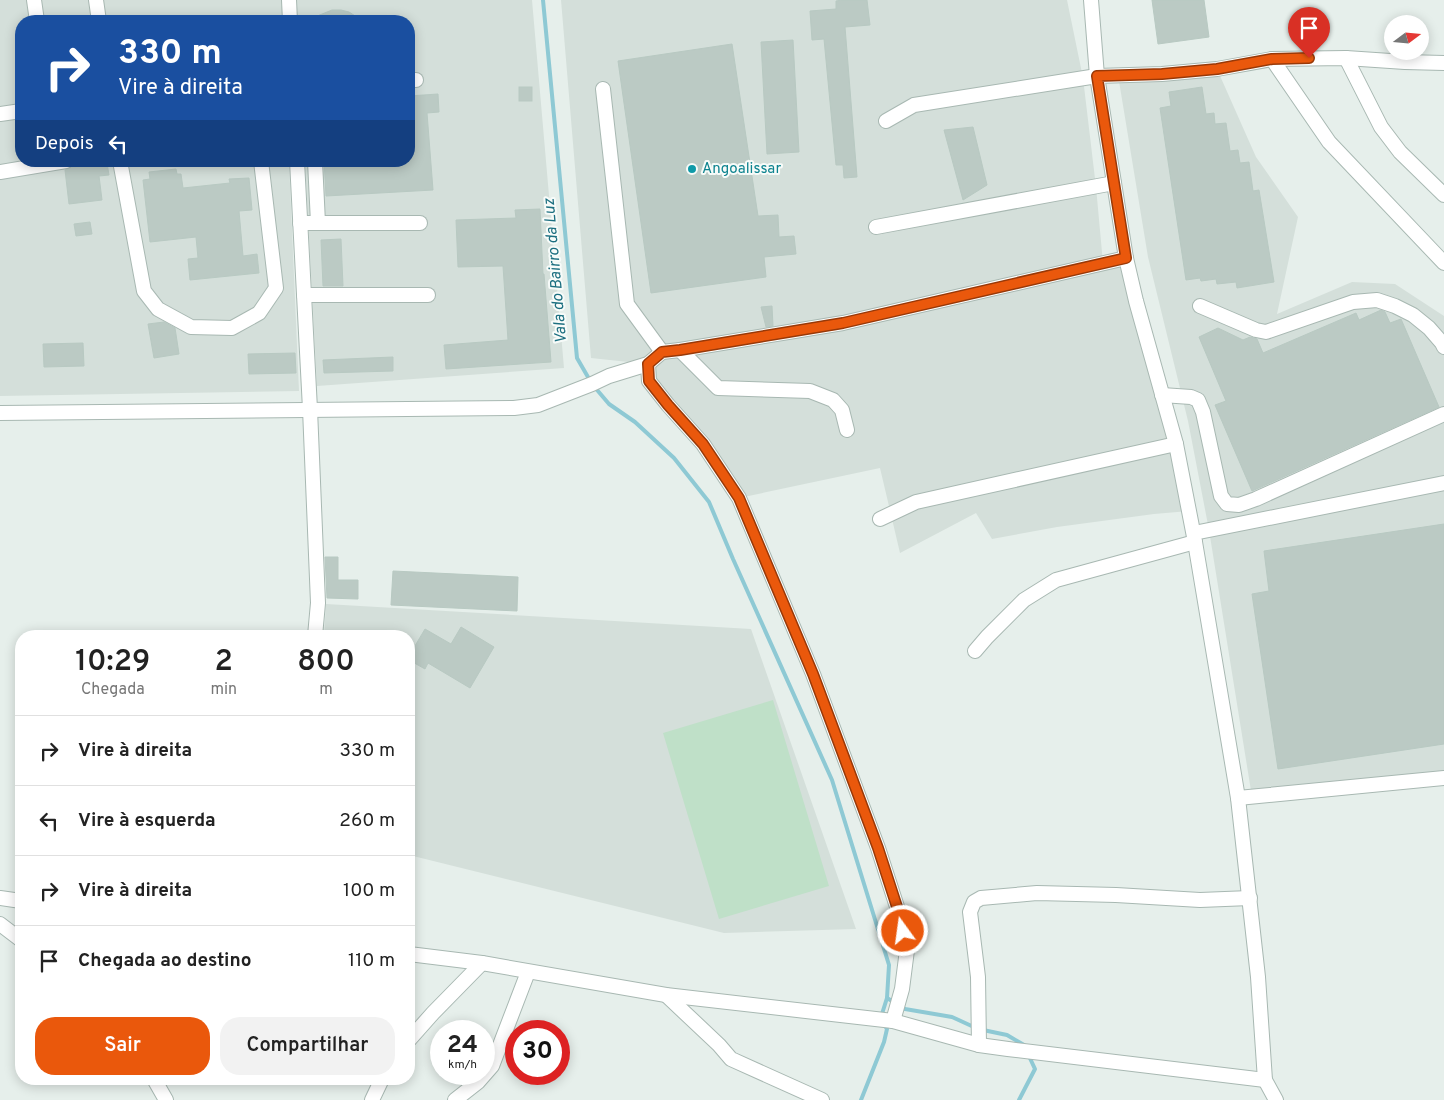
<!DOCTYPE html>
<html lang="pt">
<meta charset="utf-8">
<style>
body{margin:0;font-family:Overpass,sans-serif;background:#f2f2f2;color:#222;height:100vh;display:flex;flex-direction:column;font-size:19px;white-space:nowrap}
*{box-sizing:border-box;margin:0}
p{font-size:16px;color:#767676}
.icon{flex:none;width:28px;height:28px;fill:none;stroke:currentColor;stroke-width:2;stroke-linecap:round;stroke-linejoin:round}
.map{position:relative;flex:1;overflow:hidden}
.side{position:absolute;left:15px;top:630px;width:400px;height:455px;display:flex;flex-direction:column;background:#fff;border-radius:20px;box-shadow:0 2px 12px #0003}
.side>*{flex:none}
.guide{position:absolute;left:15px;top:15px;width:400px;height:152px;border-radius:20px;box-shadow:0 2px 12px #0003;background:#1a4fa0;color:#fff;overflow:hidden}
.needle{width:32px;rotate:74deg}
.controls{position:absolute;left:1384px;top:15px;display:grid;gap:10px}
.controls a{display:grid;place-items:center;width:45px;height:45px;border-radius:50%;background:#fff;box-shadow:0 2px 12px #0003;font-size:25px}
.speed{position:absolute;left:430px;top:1020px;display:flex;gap:10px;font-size:25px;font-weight:700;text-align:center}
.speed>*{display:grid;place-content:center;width:65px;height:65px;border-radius:50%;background:#fff;box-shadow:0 2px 12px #0003;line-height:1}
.speed small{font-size:12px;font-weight:400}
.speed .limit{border:8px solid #d22;background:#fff;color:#111}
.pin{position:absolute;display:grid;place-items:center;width:42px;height:42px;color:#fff;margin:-51px -21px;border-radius:50% 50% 50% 0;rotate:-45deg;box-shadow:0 0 5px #0007}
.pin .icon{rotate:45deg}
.me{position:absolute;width:55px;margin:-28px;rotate:346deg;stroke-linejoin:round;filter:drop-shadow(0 0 4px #0008)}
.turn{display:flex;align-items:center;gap:18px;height:105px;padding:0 20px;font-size:22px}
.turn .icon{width:65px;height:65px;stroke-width:2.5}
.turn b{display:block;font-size:35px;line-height:42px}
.then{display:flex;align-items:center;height:48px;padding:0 20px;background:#0003;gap:10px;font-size:19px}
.eta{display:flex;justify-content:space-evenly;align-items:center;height:85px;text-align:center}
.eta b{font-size:30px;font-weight:600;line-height:35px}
.cta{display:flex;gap:10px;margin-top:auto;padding:10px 20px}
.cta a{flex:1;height:58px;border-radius:20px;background:#ea580c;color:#fff;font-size:20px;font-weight:600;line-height:58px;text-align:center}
.cta a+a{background:#f2f2f2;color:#222}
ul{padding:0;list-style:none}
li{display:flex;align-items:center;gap:15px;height:70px;padding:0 20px;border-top:1px solid #e0e0e0}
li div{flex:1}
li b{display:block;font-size:19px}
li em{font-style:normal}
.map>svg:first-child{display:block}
.built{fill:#d4dfda}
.green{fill:#bfe0c8}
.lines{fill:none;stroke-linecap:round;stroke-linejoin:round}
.stream{stroke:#8ec9d4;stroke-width:4}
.building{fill:#bbcac4;stroke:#b8c9c2}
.minor-casing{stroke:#a8b8b2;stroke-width:16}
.minor{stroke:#fff;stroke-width:14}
.route-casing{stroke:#983908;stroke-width:12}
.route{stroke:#ea580c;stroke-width:9}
.culture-dot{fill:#0f9aa8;stroke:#f7fbf9;stroke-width:2}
.labels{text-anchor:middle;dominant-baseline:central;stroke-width:4;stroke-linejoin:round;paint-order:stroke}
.culture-label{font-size:15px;fill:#0d838f;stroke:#f7fbf9;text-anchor:start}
.water-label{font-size:16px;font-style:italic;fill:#1c6f80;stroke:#f7fbf9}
</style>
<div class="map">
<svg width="1444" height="1100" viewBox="0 0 1444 1100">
<rect width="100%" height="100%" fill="#e6efeb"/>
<g class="built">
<polygon points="0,0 282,0 283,21 21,21 21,161 289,161 299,391 0,396"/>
<polygon points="296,0 532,0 564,368 317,386 305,161 409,161 409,21 297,21"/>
<polygon points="561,0 1067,0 1083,78 1096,187 1103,263 1126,258 1189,511 1154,514 1057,527 992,539 976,513 900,553 880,468 739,498 668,405 647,364 591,358"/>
<polygon points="1217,69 1256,157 1298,217 1277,314 1352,282 1395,284 1444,316 1444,778 1252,797 1209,530 1188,421 1148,257 1118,75"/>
<polygon points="326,604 751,629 856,929 724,933 409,855 409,636 324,636"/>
</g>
<polygon class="green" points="773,700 829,886 719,919 663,733"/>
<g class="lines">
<g class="stream">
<polyline points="543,0 577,358 592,384 609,404 635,422 674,458 709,502 733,559 832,780 889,965 887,998 905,1009 952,1017 976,1028"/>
<polyline points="881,1017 887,998"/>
<polyline points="983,1030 1007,1035 1024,1045 1026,1048"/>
<polyline points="861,1100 884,1042 887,1029 883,1023"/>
<polyline points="1019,1100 1035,1069 1028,1054"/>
</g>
</g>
<g class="building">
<polygon points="842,0 867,0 870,25 845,27 857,177 844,178 843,165 836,165 824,39 812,40 810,11 836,9 836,1"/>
<polygon points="1152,0 1204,0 1209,37 1158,44"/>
<polygon points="332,10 341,10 349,12 363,21 305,21"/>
<polygon points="793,40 799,152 767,154 761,42"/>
<polygon points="732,44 758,216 778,215 779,237 794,236 796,254 764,257 766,277 651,293 618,61"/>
<rect x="519" y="87" width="13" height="14"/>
<polygon points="1202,87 1206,114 1214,113 1215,124 1226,123 1230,151 1238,150 1240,163 1249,162 1253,191 1259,190 1274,282 1237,288 1236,282 1217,284 1216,279 1201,281 1200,278 1186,280 1160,108 1171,106 1169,92"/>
<polygon points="438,94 439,112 427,113 433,190 326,196 324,161 409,161 409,96"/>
<polygon points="973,127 987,185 963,200 944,130"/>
<polygon points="107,163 109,175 99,176 102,200 69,204 65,170 72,167"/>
<polygon points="176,169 177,174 181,174 183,188 230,183 229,179 249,178 252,210 239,211 243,256 257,254 259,273 190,280 188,259 198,258 196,237 150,242 143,180 150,179 149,172"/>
<polygon points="540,209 543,274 544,274 551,362 446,369 444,345 508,340 503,266 458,267 456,220 516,218 515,210"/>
<polygon points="90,222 92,234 76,236 74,224"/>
<polygon points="341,239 343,286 323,286 321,240"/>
<polygon points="772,306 773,326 766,327 761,307"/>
<polygon points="1381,310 1385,312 1390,323 1401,319 1439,407 1252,491 1215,405 1226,401 1199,337 1218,328 1243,340 1250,337 1257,339 1263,353 1356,313 1359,320"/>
<polygon points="164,322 175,328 179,354 154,358 148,324"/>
<polygon points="83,343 84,366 44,367 43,344"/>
<polygon points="295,353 296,373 249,374 248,354"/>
<polygon points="393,357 393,371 324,373 323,360"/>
<polygon points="1444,524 1444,744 1278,769 1252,594 1269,591 1264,551"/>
<polygon points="325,557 338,557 338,580 358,580 358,599 327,598"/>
<polygon points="393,571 518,577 517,611 391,605"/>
<polygon points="461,627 494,647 470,688 428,663 425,669 409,660 409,656 425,629 451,644"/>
</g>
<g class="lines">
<g class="minor-casing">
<g id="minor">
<polyline points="34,0 37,21"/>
<polyline points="96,0 99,21"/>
<polyline points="289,0 290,21"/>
<polyline points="1091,0 1097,76 1126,258 1136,301 1176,444 1195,542 1238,798 1258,977 1265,1080 1276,1100"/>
<polyline points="1346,58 1381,127 1400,152 1444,195"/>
<polyline points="1272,59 1329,142 1444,263"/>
<polyline points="409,80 416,80"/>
<polyline points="603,89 627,304 662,352"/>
<polyline points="0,114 21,111"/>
<polyline points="886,121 914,105 1097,76 1162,74 1217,69 1272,59 1346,58 1405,62 1444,63"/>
<polyline points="120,161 144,291 158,309 191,327 232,328 259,313 276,288 261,161"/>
<polyline points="297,161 310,409 318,603 315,636"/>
<polyline points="315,161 318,223"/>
<polyline points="0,172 66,161"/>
<polyline points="300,223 420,223"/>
<polyline points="876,227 1114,183"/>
<polyline points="304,295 428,295"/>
<polyline points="1200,306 1256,330 1266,332 1353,302 1377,300 1395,306 1413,315 1429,328 1442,343 1444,347"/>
<polyline points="680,350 718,388 810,391 833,400 842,410 847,430"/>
<polyline points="648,364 649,381 668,405 703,444 739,498 813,674 878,848 899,913 907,950 902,989 893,1021"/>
<polyline points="1162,395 1191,397 1198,400 1203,412 1221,496 1227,504 1239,505 1256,499 1444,414"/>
<polyline points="0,413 514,408 538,405 592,384 609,376 648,364 662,352 680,350 843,323 1126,258"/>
<polyline points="880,519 916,502 1176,444"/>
<polyline points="1194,533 1444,483"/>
<polyline points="975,651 987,637 1024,600 1056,580 1195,542"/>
<polyline points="1238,798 1444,778"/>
<polyline points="0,898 21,901"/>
<polyline points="0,924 21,940"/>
<polyline points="409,954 482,963 666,995 893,1021 979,1045 1008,1049 1265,1080"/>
<polyline points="666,995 719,1045 731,1059 822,1100"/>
<polyline points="409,1040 433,1013 482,963"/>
<polyline points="979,1045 978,977 970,912 974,902 981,898 1037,893 1116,895 1200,900 1250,898"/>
<polyline points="154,1079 166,1100"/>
<polyline points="372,1100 382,1079"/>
<polyline points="455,1100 478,1082 492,1066 528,972"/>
</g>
</g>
<use href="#minor" class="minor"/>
</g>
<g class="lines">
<g class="route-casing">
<polyline id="route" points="903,931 899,913 878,848 813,674 739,498 703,444 668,405 649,381 648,364 662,352 680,350 843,323 1126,258 1097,76 1162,74 1217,69 1272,59 1309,58"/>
</g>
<use href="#route" class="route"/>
</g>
<circle class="culture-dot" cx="692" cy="169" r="5"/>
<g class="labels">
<g class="culture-label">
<text x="702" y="169">Angoalissar</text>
</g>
<g class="water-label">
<text transform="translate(556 271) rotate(-95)">Vala do Bairro da Luz</text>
</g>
</g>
</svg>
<div class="controls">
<a><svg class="needle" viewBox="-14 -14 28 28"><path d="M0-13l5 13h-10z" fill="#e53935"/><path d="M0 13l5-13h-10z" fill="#767676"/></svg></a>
</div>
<div class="speed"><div>24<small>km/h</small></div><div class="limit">30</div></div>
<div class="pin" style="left:1309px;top:58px;background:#d93025"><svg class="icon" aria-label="arrive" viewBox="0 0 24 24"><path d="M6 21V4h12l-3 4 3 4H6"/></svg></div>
<svg class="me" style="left:903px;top:931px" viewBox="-20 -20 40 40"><circle r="17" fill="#ea580c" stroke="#fff" stroke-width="3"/><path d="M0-11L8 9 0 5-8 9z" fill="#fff"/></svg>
<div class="guide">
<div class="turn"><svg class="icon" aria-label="right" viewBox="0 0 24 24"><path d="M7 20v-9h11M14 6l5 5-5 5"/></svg><div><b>330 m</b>Vire à direita</div></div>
<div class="then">Depois<svg class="icon" aria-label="left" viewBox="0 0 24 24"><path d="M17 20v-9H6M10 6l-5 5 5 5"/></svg></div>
</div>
<section class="side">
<div class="eta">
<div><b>10:29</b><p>Chegada</p></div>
<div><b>2</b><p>min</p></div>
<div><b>800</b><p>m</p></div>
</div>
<ul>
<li><svg class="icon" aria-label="right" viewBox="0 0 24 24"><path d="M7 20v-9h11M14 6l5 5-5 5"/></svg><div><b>Vire à direita</b></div><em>330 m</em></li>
<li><svg class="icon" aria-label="left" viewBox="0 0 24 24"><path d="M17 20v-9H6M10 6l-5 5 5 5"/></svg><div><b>Vire à esquerda</b></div><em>260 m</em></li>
<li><svg class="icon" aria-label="right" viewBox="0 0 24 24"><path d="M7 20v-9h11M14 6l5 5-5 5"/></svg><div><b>Vire à direita</b></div><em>100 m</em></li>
<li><svg class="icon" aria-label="arrive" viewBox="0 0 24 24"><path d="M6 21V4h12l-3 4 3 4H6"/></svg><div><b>Chegada ao destino</b></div><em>110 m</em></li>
</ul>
<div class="cta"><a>Sair</a><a>Compartilhar</a></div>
</section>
</div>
